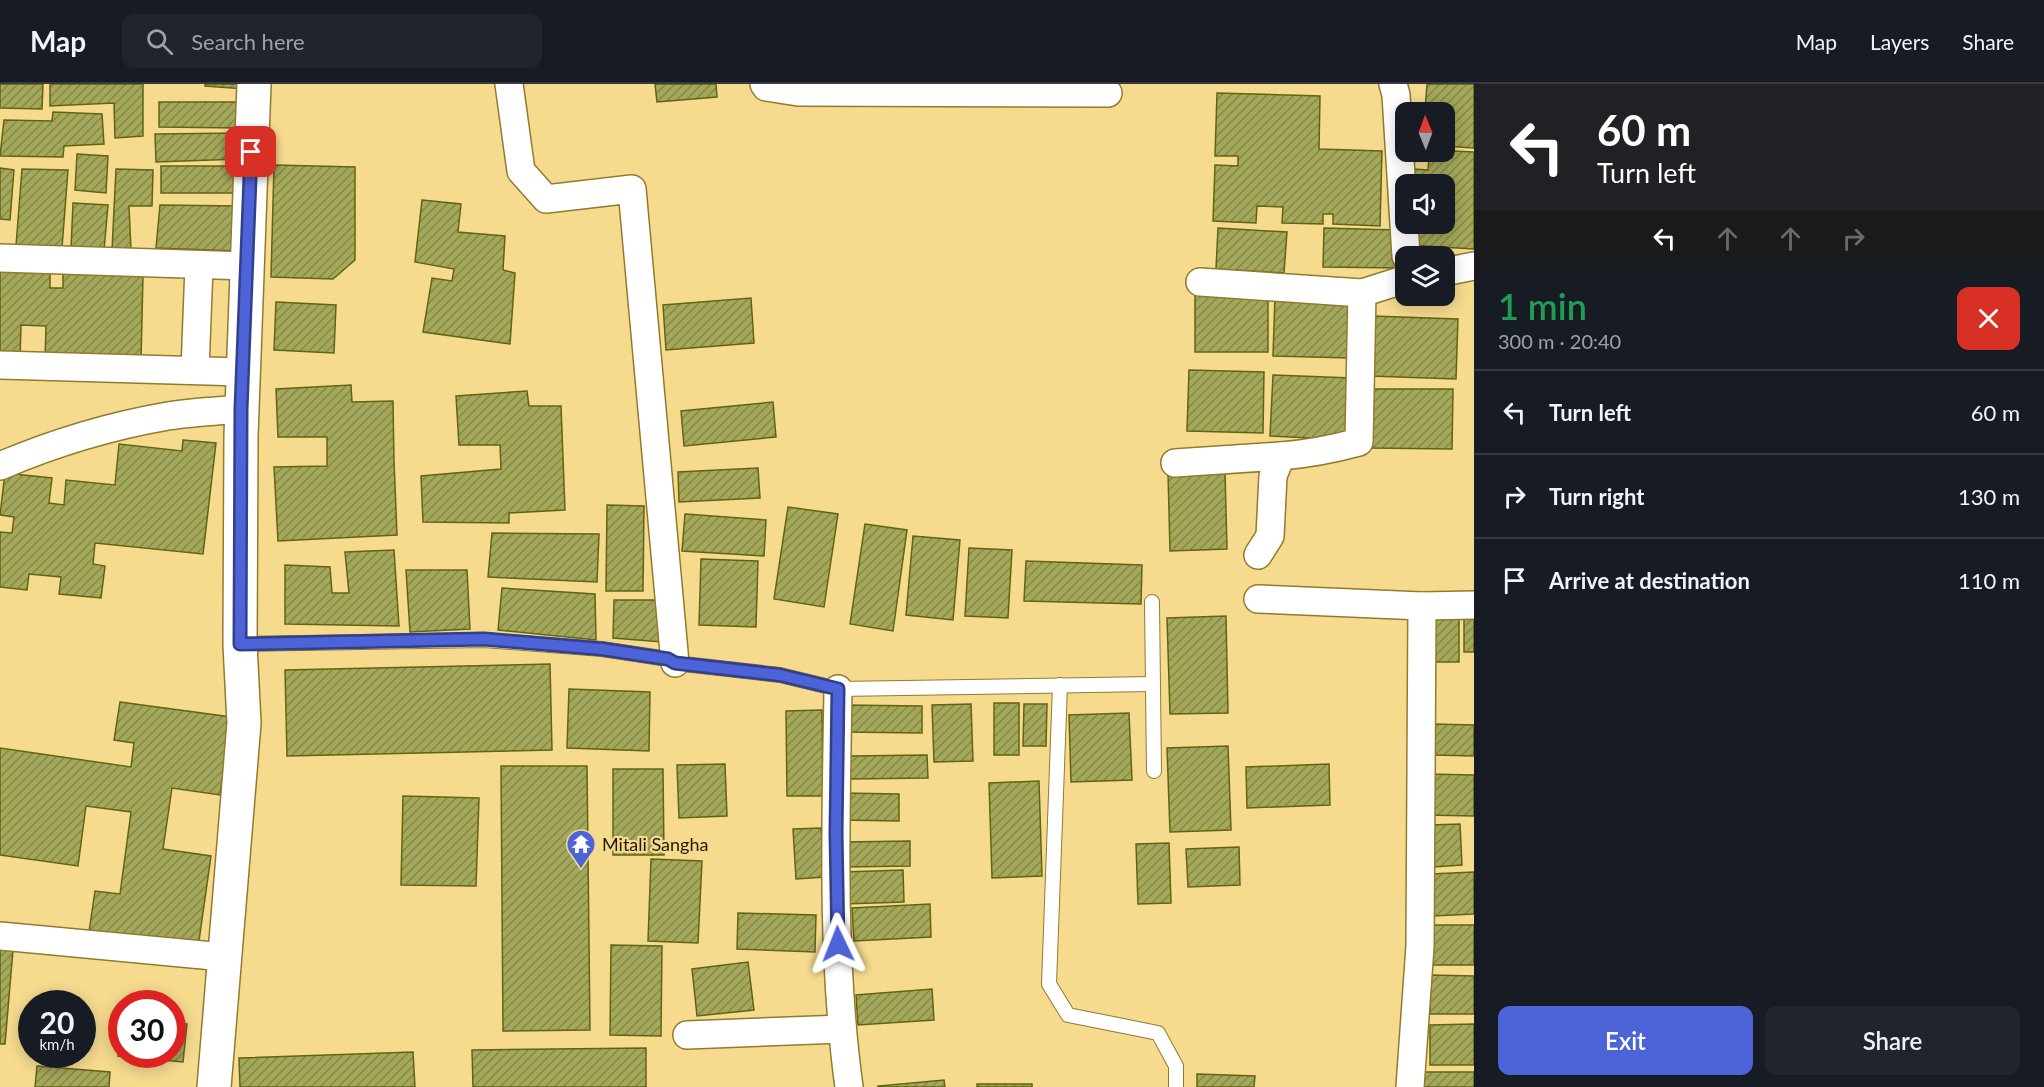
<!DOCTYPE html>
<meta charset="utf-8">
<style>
body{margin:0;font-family:Lato,sans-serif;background:#20242c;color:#f1f3f6;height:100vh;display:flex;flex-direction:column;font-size:22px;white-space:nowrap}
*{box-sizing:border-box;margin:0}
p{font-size:20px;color:#9ea1a6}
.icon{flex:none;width:33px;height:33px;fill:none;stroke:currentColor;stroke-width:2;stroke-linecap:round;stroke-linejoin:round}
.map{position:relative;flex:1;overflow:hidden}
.side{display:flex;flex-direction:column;background:#171b24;width:570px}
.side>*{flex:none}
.banner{background:#202124;color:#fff;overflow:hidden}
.needle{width:39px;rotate:359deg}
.tools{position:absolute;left:1395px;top:18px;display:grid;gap:12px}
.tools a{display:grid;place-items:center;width:60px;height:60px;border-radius:12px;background:#171b24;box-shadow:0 3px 15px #0003;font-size:30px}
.speed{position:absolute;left:18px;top:906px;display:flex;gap:12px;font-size:30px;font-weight:700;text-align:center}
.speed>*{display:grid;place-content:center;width:78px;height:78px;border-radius:50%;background:#171b24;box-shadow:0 3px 15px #0003;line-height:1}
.speed small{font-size:15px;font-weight:400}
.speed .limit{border:9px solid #d22;background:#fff;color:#111}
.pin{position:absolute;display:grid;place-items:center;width:51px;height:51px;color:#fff;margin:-26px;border-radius:12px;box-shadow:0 3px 9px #0006}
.me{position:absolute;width:66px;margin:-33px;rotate:358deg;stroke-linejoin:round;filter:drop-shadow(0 0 4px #0008)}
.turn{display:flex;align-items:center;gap:21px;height:126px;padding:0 24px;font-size:27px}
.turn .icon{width:78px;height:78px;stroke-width:2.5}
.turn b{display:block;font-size:42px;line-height:51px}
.lanes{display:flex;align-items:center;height:57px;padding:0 24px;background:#0003;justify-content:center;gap:30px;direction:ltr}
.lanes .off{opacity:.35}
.round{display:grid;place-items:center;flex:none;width:63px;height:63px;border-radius:12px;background:#20242c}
.headline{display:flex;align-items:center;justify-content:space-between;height:102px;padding:0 24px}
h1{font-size:36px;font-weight:600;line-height:45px;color:#1e9e55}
.primary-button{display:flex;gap:12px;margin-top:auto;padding:12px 24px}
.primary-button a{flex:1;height:69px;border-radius:12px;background:#4d63d8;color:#fff;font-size:24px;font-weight:600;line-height:69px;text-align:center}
.primary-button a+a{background:#20242c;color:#f1f3f6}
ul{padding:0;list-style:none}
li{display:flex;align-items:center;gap:18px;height:84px;padding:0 24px;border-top:2px solid #363941}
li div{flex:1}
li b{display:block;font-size:22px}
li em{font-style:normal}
header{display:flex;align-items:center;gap:36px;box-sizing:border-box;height:84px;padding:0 30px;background:#171b24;border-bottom:2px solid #363941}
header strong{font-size:28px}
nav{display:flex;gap:33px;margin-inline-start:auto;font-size:21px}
.search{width:420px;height:54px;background:#20242c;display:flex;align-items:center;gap:15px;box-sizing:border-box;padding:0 21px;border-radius:12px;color:#9ea1a6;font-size:22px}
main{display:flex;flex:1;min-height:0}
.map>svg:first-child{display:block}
.building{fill:url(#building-hatch);stroke:#626411;stroke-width:1.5}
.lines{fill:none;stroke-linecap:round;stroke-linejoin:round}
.lane-casing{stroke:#937a2d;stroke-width:16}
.street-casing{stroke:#937a2d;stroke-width:30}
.secondary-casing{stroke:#937a2d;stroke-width:36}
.lane{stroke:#fff;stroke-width:14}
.street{stroke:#fff;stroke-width:27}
.secondary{stroke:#fff;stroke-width:33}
.route-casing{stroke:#32408c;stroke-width:15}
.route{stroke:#4d63d8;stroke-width:10}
.labels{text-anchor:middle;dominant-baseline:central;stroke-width:4.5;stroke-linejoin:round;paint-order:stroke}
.poi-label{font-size:18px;fill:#221800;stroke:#f6db8f;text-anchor:start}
</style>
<header>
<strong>Map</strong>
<div class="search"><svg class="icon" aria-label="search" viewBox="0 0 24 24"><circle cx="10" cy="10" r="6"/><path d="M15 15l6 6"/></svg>Search here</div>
<nav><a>Map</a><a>Layers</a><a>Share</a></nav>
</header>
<main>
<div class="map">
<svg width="1474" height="1003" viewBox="0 0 1474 1003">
<defs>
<pattern id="building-hatch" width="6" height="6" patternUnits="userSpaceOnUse" patternTransform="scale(1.5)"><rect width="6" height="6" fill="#a4a85b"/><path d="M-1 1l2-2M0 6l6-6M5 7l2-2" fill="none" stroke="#858849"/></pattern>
</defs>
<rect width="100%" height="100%" fill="#f6db8f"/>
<g class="building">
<polygon points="0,0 43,0 42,25 0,24"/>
<polygon points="50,0 143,0 143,52 115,54 114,19 50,22"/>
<polygon points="205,0 245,0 245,5 205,2"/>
<polygon points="655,0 716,0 717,13 657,18"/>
<polygon points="1427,0 1474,0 1474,64 1444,62 1444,28 1425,28"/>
<polygon points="1217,9 1320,12 1319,65 1382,67 1380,142 1333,140 1333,130 1323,130 1323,140 1282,139 1283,123 1257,122 1256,139 1213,137 1215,81 1238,82 1238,72 1215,72"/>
<polygon points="159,18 240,18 239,44 159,43"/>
<polygon points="53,28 102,30 104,60 64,62 63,73 0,72 4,36 52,37"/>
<polygon points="240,49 240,75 156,78 155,50"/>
<polygon points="1453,67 1474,68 1474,165 1409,161 1410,140 1444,140 1444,100 1413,100 1414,85 1428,86 1429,73 1452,74"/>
<polygon points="77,70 108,72 106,109 75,106"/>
<polygon points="274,81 355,83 355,176 333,195 271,193"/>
<rect x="161" y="82" width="79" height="27"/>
<polygon points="0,84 14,86 10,136 0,135"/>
<polygon points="22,85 68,86 62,164 16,162"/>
<polygon points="116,85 153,86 152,122 129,122 131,166 112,166"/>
<polygon points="422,116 461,120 458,148 505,152 503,186 515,189 510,260 423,248 432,194 452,197 454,185 415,178"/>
<polygon points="73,119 108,121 104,167 71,165"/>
<polygon points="160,121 239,122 237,167 156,164"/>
<polygon points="1218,144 1287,148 1284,189 1216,185"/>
<polygon points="1324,144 1397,146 1399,184 1323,183"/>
<polygon points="0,180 50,181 50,204 63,204 63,190 143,191 141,278 45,276 46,242 21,241 20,276 0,275"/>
<rect x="1195" y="208" width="73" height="60"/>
<polygon points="1275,212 1351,214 1350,274 1273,272"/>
<polygon points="751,214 754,259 666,266 663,221"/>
<polygon points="276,218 336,221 334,269 274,266"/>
<polygon points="1372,232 1458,235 1456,295 1370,292"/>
<polygon points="1189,286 1264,288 1263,349 1187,347"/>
<polygon points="1273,291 1352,294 1349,356 1270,352"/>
<polygon points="351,301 352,318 393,317 394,377 397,451 278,457 274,383 327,382 327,353 278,353 276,305"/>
<polygon points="1372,305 1453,305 1452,365 1371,364"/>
<polygon points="527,307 529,322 561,322 565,426 509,429 509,439 423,438 421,392 501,385 500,361 459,361 456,312"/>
<polygon points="773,318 776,353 684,362 681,327"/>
<polygon points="183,356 216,359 203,470 95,459 93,480 105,482 101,514 59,510 61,493 29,490 27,506 0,503 0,448 12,449 14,433 0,431 5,389 52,394 49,419 64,421 66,396 115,401 119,360 182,367"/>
<polygon points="758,384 760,414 679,418 678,388"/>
<polygon points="1225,388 1227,465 1170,467 1168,390"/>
<polygon points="607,421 644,422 643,507 606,507"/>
<polygon points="788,423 838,430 824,523 774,515"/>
<polygon points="685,430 766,436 764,472 682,467"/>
<polygon points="865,440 907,446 893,547 850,540"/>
<polygon points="492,449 599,450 597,498 488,493"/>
<polygon points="913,452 960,456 953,536 906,531"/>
<polygon points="969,464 1012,466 1008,534 965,532"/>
<polygon points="394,466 399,542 285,540 285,481 330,483 332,509 349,509 345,468"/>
<polygon points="701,475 758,477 756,543 699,541"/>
<polygon points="1026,477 1142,481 1141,520 1024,517"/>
<polygon points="406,486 467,486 470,545 410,548"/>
<polygon points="502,504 595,510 596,556 498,546"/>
<polygon points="614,516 660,516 662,558 613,554"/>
<polygon points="1226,532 1228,629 1170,630 1167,534"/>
<rect x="1429" y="534" width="30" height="44"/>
<rect x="1464" y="535" width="10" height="33"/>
<polygon points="550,580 552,666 287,672 285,586"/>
<polygon points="569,605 650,608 649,667 567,664"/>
<polygon points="120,618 231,633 220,711 172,704 163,765 211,772 198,864 89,848 95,807 120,810 131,728 86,722 78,782 0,771 0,664 131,683 134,659 114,656"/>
<rect x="994" y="619" width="25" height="52"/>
<polygon points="971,620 973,677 934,678 932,621"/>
<polygon points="1024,620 1047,620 1046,662 1023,662"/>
<polygon points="844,621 922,622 922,649 844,648"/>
<polygon points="822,626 823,712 787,712 786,627"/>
<polygon points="1129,629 1132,696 1071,698 1069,631"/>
<polygon points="1434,640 1474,641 1474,672 1433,671"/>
<polygon points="1228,662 1231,746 1170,748 1167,664"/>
<polygon points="927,671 928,694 850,695 850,672"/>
<polygon points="725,680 727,732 679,734 677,681"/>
<polygon points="1329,680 1330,721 1247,724 1246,683"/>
<polygon points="501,682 587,682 590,946 503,947"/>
<polygon points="613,685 663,685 664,771 613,771"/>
<polygon points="1426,690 1474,691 1474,732 1425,731"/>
<polygon points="1039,697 1042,792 992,794 989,699"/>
<polygon points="842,709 899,710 899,737 842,736"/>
<polygon points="403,712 479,714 476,802 401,801"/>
<polygon points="1460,740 1462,781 1433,783 1430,741"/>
<polygon points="821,744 825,793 796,795 793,745"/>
<polygon points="910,757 910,782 844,783 843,758"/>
<polygon points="1169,759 1171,819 1138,820 1136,760"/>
<polygon points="1239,763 1240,801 1188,803 1186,765"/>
<polygon points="651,775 702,777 698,859 648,857"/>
<polygon points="903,786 904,818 844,820 843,788"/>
<polygon points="1474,788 1474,830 1433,832 1431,790"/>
<polygon points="930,820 931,853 854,857 852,824"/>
<polygon points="738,829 816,831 815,868 737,865"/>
<rect x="1431" y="841" width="43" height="40"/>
<polygon points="611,861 662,862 661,952 610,951"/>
<polygon points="0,865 13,866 5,960 0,960"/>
<polygon points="748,878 754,926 697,932 692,885"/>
<polygon points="1431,891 1474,892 1474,930 1430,930"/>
<polygon points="932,905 934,936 858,941 856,911"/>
<polygon points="122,936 122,970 172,970 172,939 187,940 183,978 118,972"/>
<polygon points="1474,940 1474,981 1430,981 1430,941"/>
<polygon points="646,964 646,1003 473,1003 472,966"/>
<polygon points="413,968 415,1003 240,1003 239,974"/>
<polygon points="37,982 110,988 109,1003 35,1003"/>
<rect x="1423" y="988" width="51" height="15"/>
<polygon points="1197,990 1255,992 1254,1003 1197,1003"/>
<polygon points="944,996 945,1003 879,1003 878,1002"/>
<rect x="977" y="1000" width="55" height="3"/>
</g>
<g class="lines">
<g class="lane-casing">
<g id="lane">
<polyline points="1152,518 1154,687"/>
<polyline points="240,560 484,556 602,565 668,575 675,579 780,591 838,605 1152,600"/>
<polyline points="1060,601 1049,900 1068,931 1158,949 1176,982 1176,1003"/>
</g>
</g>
<g class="street-casing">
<g id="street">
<polyline points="509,0 521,87 546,115 632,105 675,579"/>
<polyline points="764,0 766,3 798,8 1108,9"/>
<polyline points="1393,0 1396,11 1406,172"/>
<polyline points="0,174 247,182"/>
<polyline points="1444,188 1474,182"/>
<polyline points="1200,198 1362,209"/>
<polyline points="0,281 242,288"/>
<polyline points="195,286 199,182"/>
<polyline points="1175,379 1281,372"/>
<path d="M0 382C54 359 110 342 168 332 192 328 217 327 241 325"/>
<path d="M1258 471 1270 452 1273 392 1281 372C1308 370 1333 365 1359 358L1362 209 1406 195"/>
<polyline points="1258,515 1422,522 1420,862 1410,1003"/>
<polyline points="1422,522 1474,521"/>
<path d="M838 605C836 738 831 871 849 1003"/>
<polyline points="0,852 224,873"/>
<polyline points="687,951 842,945"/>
</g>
</g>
<g class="secondary-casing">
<polyline id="secondary" points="214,1003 244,639 240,560 241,352 254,0"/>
</g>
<use href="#lane" class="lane"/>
<use href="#street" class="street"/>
<use href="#secondary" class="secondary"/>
</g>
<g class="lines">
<g class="route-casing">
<polyline id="route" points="251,68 241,325 240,560 484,555 602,565 668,575 675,579 780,591 838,605 836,749 838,860"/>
</g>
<use href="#route" class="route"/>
</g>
<defs>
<g id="temple-pin" transform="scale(1.5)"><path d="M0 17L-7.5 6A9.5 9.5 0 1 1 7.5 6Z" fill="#4d63d8" stroke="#f6db8f"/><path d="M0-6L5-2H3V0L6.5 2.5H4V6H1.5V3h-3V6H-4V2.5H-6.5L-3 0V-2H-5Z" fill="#fff"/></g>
</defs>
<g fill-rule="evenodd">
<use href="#temple-pin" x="581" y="760"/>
</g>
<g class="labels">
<g class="poi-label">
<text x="602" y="760">Mitali Sangha</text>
</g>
</g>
</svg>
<div class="tools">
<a><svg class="needle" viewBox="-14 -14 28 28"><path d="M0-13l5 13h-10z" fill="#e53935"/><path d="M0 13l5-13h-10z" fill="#9ea1a6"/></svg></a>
<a><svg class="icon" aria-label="sound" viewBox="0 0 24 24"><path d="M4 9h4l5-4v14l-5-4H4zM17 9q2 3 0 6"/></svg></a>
<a><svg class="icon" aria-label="layers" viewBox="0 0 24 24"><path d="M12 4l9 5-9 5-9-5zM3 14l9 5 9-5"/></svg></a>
</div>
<div class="speed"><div>20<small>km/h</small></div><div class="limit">30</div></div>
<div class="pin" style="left:251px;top:68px;background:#d93025"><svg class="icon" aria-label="arrive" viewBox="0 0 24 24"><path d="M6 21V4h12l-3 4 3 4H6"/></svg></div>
<svg class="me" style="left:838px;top:860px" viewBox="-20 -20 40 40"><path d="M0-17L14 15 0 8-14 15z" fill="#4d63d8" stroke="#fff" stroke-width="4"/></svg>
</div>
<section class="side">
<div class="banner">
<div class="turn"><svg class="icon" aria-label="left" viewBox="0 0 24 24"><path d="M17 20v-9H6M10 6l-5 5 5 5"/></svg><div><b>60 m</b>Turn left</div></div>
<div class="lanes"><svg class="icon" aria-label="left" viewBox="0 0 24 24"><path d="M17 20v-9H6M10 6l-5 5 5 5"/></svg><svg class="icon off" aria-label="ahead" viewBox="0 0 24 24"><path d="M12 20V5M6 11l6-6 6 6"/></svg><svg class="icon off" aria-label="ahead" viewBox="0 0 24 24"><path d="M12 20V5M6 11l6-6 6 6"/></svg><svg class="icon off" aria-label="right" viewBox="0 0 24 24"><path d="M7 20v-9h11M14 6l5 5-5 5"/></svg></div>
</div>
<div class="headline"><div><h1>1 min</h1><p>300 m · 20:40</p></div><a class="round" style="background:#d93025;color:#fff"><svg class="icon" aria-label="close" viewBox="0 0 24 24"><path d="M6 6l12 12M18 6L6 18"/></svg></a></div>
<ul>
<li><svg class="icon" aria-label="left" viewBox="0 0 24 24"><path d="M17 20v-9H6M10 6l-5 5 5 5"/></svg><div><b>Turn left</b></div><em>60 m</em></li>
<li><svg class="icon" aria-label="right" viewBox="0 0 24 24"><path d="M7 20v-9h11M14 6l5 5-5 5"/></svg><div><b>Turn right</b></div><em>130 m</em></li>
<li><svg class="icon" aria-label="arrive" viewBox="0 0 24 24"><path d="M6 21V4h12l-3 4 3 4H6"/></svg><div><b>Arrive at destination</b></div><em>110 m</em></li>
</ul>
<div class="primary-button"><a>Exit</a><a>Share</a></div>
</section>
</main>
